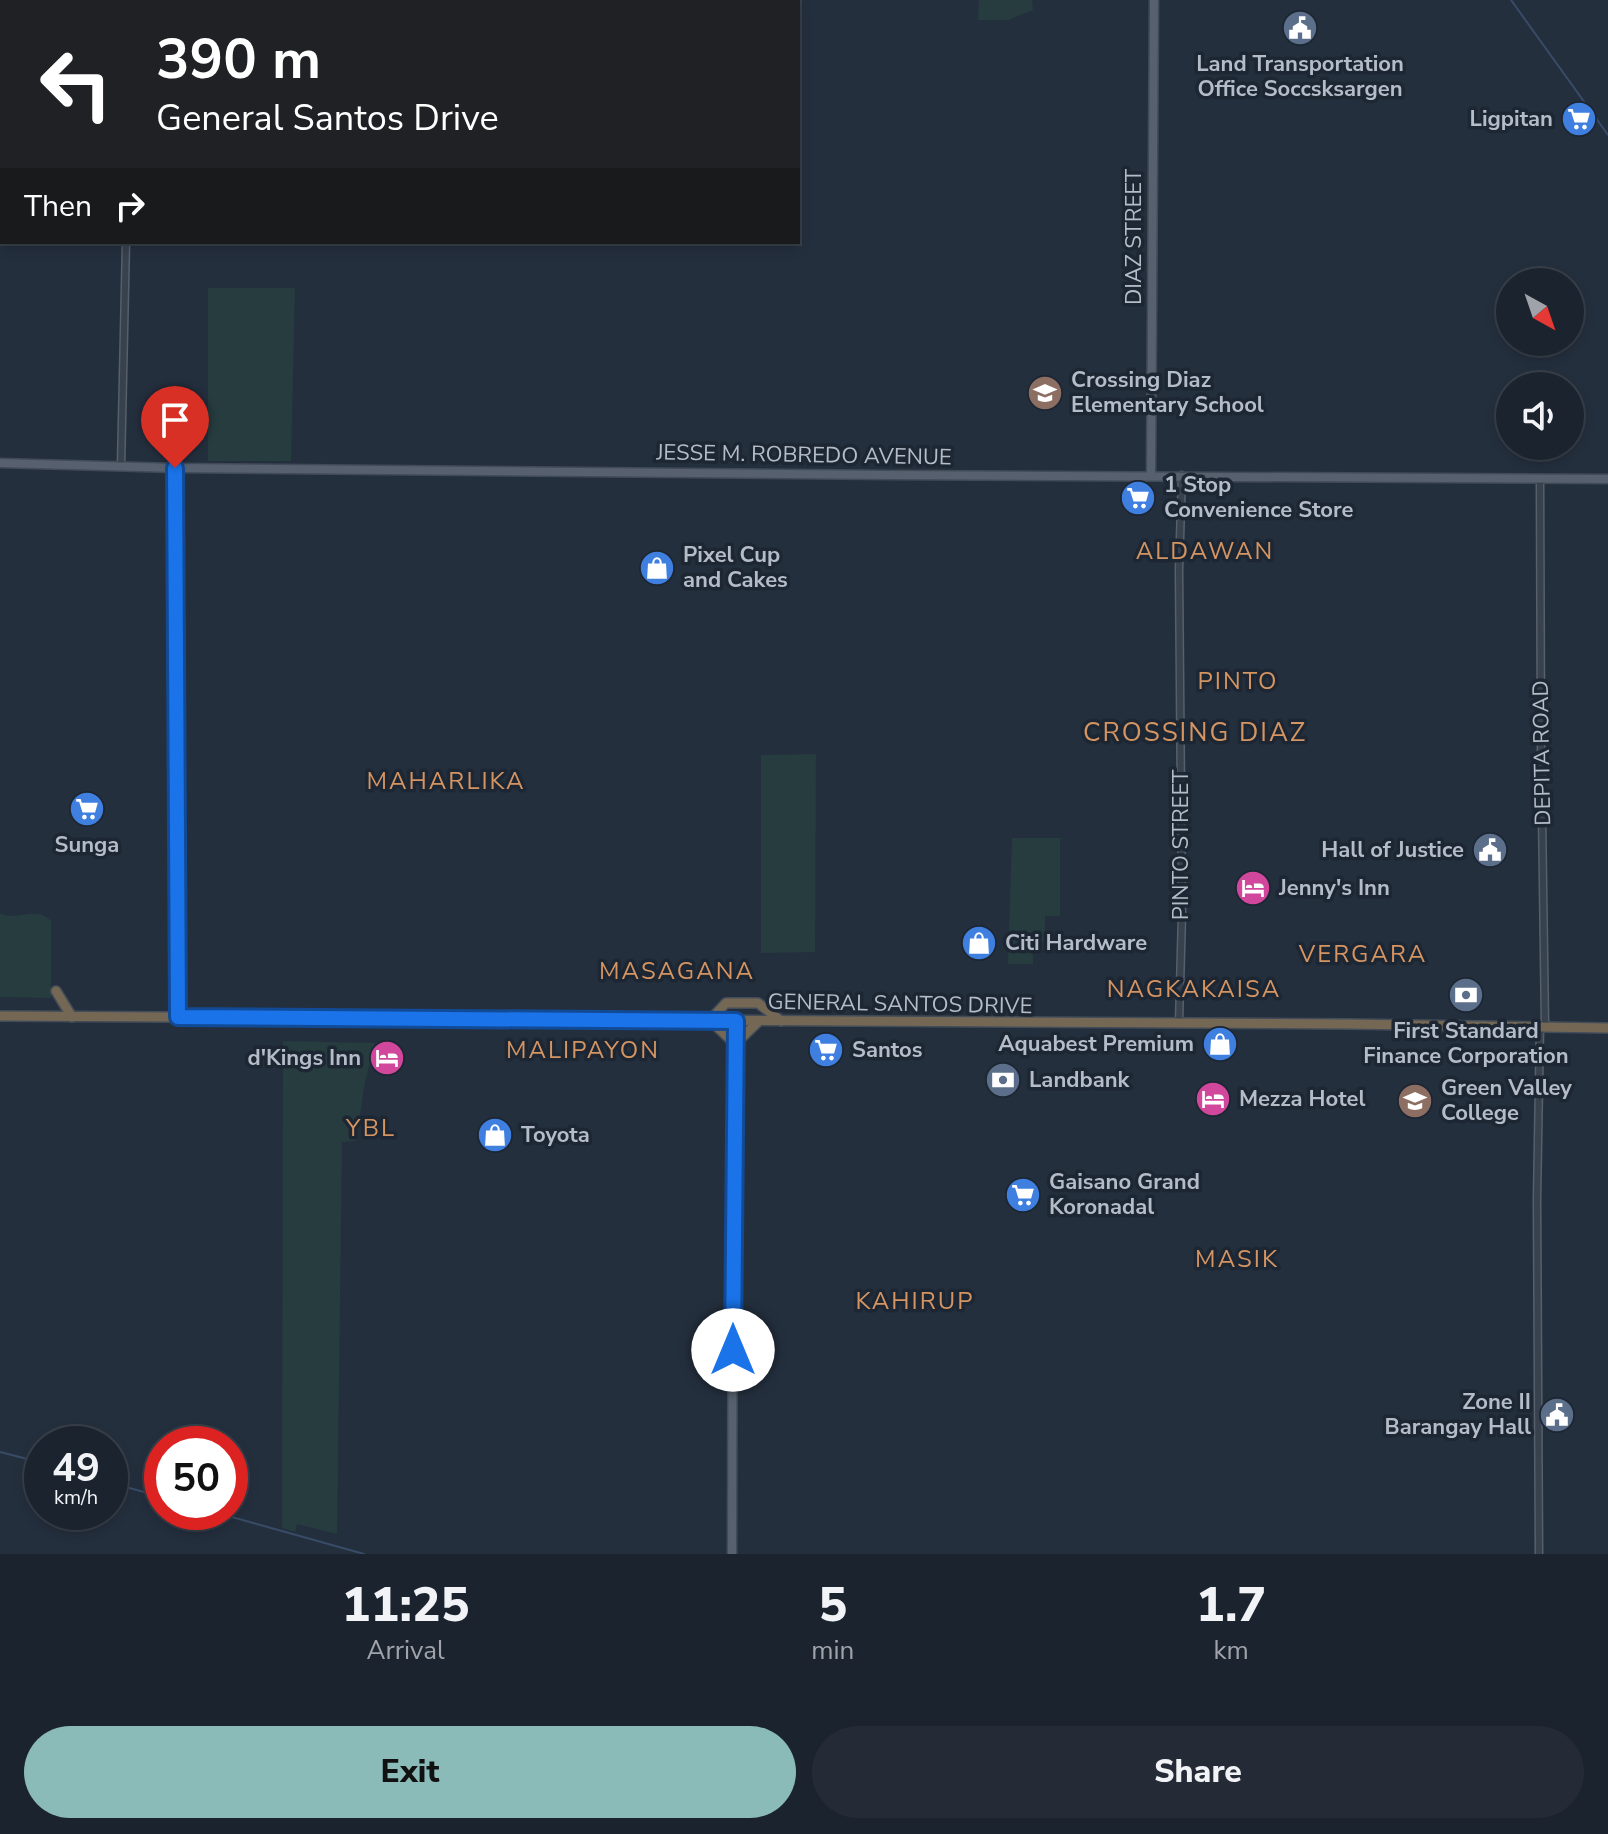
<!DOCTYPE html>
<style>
body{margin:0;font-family:"Nunito Sans",sans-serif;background:#242b36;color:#f1f3f6;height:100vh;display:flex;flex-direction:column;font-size:30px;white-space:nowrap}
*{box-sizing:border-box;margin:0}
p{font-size:26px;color:#a0a4aa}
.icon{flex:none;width:44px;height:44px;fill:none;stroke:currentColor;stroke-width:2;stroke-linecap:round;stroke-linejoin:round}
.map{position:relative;height:1554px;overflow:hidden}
.side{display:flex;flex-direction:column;background:#1b232e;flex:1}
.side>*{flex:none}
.guide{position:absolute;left:0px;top:0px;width:800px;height:244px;box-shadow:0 4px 12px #0003,0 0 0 2px #39404a;background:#202124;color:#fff;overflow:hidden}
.needle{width:52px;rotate:140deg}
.controls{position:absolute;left:1496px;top:268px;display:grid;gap:16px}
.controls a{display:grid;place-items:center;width:88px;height:88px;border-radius:50%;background:#1b232e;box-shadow:0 4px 12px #0003,0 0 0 2px #39404a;font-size:40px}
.speed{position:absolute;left:24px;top:1426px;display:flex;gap:16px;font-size:40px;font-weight:700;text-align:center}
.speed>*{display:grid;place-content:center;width:104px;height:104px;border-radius:50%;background:#1b232e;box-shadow:0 4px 12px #0003,0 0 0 2px #39404a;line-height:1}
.speed small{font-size:20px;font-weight:400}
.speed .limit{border:12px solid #d22;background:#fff;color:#111}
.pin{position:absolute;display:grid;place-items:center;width:68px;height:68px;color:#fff;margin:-82px -34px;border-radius:50% 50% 50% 0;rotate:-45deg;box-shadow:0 0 8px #0007}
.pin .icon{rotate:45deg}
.me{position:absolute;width:88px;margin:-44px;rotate:0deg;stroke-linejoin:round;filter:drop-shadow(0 0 6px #0008)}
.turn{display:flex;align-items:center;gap:28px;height:168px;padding:0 24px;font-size:36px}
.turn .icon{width:104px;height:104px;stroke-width:2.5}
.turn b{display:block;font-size:56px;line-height:68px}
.then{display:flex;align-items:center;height:76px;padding:0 24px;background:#0003;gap:16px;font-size:30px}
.eta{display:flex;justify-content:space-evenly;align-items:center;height:136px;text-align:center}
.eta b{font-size:48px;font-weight:800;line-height:56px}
.button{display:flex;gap:16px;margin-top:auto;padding:16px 24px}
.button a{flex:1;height:92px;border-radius:48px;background:#8bbbb9;color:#111;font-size:32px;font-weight:800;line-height:92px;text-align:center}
.button a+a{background:#242b36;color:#f1f3f6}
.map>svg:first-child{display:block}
.green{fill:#263c3f}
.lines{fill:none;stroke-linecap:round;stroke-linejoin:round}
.stream{stroke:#394c67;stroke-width:2}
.minor-casing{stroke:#565f6c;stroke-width:9}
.major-casing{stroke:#414a57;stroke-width:11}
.highway-casing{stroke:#434c59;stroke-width:12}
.minor{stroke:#38414e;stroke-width:6}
.major{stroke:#56606e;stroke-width:8}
.highway{stroke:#746855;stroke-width:9}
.route-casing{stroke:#114b97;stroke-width:20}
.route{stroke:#1a73e8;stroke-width:14}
.labels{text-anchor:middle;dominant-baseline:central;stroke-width:7;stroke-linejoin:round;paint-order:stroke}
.poi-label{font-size:22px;font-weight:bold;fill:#b4bcc9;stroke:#1d2633;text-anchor:start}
.street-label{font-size:22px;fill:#b4bcc9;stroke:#1d2633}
.neighbourhood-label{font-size:24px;letter-spacing:2px;fill:#d59563;stroke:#1d2633}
.quarter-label{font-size:26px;letter-spacing:2px;fill:#d59563;stroke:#1d2633}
</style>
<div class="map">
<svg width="1608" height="1554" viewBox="0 0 1608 1554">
<rect width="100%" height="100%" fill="#242f3e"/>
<g class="green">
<polygon points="979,0 1032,0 1033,10 1008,20 978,20"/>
<polygon points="208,288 295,288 291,461 208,461"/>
<polygon points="816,754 815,952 761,953 761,755"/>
<polygon points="1012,838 1065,838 1060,839 1060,916 1045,916 1045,942 1033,942 1033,964 1008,964"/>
<path d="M0 913C18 922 35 905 51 921V998L0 997Z"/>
<polygon points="283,1041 375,1043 365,1082 356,1141 342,1142 337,1534 297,1524 295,1532 282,1528"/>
</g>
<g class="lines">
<g class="stream">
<polyline points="1511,0 1608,135"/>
<polyline points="0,1452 35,1461"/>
<polyline points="39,1462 42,1463"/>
<polyline points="110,1483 111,1483"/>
<polyline points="115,1484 162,1497"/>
<polyline points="214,1512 364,1554"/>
</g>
<g class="minor-casing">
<g id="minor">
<polyline points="132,2 132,0"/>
<polyline points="121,466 126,242"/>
<polyline points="175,468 178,1017"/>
<polyline points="1540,480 1541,741 1545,1026"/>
<polyline points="1179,1023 1182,914 1179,570 1182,475"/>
<polyline points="1539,1554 1537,1200 1540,1026"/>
</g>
</g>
<g class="major-casing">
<g id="major">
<polyline points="0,463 175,468 890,475 1608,479"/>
<polyline points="1151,475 1154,0"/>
<polyline points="732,1554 733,1174 736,1021"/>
</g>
</g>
<g class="highway-casing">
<g id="highway">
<polyline points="56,991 72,1017"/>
<polyline points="0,1016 1348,1024 1608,1028"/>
<polyline points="710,1020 726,1003 758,1003 781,1021"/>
<polyline points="710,1020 735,1044 759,1021"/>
</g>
</g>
<use href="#minor" class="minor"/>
<use href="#major" class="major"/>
<use href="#highway" class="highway"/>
</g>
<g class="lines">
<g class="route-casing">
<polyline id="route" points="175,468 178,1017 736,1021 733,1350"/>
</g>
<use href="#route" class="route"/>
</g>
<defs>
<g id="civic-disc" transform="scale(1.8)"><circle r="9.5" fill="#5c6f8a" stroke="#1d2633"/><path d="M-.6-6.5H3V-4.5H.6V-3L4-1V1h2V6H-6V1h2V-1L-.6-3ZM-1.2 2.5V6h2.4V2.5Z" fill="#fff"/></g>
<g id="supermarket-disc" transform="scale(1.8)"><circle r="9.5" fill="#3f7fe0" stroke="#1d2633"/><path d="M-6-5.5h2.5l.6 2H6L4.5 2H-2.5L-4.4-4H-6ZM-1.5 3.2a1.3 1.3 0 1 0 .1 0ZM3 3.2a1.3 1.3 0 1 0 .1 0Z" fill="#fff"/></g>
<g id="school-disc" transform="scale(1.8)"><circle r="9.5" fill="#8d6e63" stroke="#1d2633"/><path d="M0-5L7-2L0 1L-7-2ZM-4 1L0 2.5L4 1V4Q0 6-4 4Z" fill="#fff"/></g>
<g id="shop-disc" transform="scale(1.8)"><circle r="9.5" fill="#3f7fe0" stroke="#1d2633"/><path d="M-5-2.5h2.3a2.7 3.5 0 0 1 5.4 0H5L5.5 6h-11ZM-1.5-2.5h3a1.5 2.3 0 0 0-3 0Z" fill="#fff"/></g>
<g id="hotel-disc" transform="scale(1.8)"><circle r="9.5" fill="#d1479c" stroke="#1d2633"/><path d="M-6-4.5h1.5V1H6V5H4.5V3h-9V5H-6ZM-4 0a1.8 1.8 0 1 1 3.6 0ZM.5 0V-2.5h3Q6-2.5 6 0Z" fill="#fff"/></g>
<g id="bank-disc" transform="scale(1.8)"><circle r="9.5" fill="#5c6f8a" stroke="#1d2633"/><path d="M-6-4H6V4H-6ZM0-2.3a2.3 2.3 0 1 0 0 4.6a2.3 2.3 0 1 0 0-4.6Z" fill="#fff"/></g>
<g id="university-disc" transform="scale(1.8)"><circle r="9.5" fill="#8d6e63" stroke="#1d2633"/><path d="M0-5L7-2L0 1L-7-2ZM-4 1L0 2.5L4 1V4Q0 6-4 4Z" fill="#fff"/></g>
</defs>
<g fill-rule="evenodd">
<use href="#civic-disc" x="1300" y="28"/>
<use href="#supermarket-disc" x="1579" y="119"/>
<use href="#school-disc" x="1045" y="393"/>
<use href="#supermarket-disc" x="1138" y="498"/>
<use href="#shop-disc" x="657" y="568"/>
<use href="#supermarket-disc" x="87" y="809"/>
<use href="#civic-disc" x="1490" y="850"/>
<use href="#hotel-disc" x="1253" y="888"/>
<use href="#shop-disc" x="979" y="943"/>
<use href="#bank-disc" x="1466" y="995"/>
<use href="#shop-disc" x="1220" y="1044"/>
<use href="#supermarket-disc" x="826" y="1050"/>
<use href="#hotel-disc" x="387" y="1058"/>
<use href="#bank-disc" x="1003" y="1080"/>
<use href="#hotel-disc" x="1213" y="1099"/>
<use href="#university-disc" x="1415" y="1101"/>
<use href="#shop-disc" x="495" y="1135"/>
<use href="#supermarket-disc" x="1023" y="1195"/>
<use href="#civic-disc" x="1557" y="1415"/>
</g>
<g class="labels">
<g class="poi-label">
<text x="1300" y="64" text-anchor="middle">Land Transportation<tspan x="1300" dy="25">Office Soccsksargen</tspan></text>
<text x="1553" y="119" text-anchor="end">Ligpitan</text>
<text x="1071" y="380">Crossing Diaz<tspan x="1071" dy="25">Elementary School</tspan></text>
<text x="1164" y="485">1 Stop<tspan x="1164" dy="25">Convenience Store</tspan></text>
<text x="683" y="555">Pixel Cup<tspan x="683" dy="25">and Cakes</tspan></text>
<text x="87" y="845" text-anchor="middle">Sunga</text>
<text x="1464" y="850" text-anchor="end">Hall of Justice</text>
<text x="1279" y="888">Jenny's Inn</text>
<text x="1005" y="943">Citi Hardware</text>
<text x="1466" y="1031" text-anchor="middle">First Standard<tspan x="1466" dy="25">Finance Corporation</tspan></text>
<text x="1194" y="1044" text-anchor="end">Aquabest Premium</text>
<text x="852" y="1050">Santos</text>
<text x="361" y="1058" text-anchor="end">d'Kings Inn</text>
<text x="1029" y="1080">Landbank</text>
<text x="1441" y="1088">Green Valley<tspan x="1441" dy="25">College</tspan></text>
<text x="1239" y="1099">Mezza Hotel</text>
<text x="521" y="1135">Toyota</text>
<text x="1049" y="1182">Gaisano Grand<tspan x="1049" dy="25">Koronadal</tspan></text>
<text x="1531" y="1402" text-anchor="end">Zone II<tspan x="1531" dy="25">Barangay Hall</tspan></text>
</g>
<g class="street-label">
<text transform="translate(1134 237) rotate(-90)">DIAZ STREET</text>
<text transform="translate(804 455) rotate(1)">JESSE M. ROBREDO AVENUE</text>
<text transform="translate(1542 753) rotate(-91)">DEPITA ROAD</text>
<text transform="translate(1181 845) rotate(-90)">PINTO STREET</text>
<text transform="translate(900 1004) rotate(1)">GENERAL SANTOS DRIVE</text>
</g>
<g class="neighbourhood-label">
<text x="1205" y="551">ALDAWAN</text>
<text x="1238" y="681">PINTO</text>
<text x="446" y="781">MAHARLIKA</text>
<text x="1363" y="954">VERGARA</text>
<text x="677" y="971">MASAGANA</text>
<text x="1194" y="989">NAGKAKAISA</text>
<text x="583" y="1050">MALIPAYON</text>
<text x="371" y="1128">YBL</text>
<text x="1237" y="1259">MASIK</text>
<text x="915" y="1301">KAHIRUP</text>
</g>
<g class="quarter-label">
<text x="1195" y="732">CROSSING DIAZ</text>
</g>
</g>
</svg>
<div class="controls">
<a><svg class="needle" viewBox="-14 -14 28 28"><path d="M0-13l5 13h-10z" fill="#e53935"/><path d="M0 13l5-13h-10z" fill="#a0a4aa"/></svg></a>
<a><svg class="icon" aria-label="sound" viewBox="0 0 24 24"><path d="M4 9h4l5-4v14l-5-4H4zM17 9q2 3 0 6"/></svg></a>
</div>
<div class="speed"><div>49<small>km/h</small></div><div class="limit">50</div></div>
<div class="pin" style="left:175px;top:468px;background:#d93025"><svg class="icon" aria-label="arrive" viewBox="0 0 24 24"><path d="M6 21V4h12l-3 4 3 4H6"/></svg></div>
<svg class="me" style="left:733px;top:1350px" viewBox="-20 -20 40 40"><circle r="19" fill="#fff"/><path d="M0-13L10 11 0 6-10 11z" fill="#1a73e8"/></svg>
<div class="guide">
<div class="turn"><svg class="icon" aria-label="left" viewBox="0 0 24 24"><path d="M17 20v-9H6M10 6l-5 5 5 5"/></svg><div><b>390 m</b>General Santos Drive</div></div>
<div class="then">Then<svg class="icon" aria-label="right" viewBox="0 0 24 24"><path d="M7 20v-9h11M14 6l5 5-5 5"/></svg></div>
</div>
</div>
<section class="side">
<div class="eta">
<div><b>11:25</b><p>Arrival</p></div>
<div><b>5</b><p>min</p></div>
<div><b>1.7</b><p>km</p></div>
</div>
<div class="button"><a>Exit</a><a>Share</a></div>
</section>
